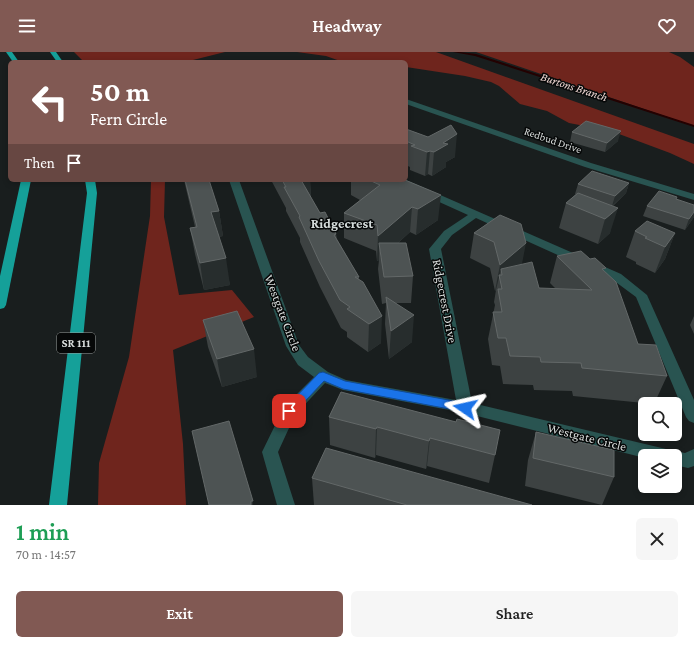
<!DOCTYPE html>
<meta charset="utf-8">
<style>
body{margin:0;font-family:"Crimson Pro",serif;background:#f6f6f6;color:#222;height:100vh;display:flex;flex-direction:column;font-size:15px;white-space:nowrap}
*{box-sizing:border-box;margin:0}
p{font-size:13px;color:#767676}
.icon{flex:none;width:22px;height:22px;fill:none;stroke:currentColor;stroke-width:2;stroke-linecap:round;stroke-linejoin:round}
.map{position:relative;height:453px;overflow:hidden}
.details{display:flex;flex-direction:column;background:#fff;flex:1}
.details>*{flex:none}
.guide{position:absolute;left:8px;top:8px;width:400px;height:122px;border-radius:6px;box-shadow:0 2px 6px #0003;background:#815953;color:#fff;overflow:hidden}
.tools{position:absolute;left:638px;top:345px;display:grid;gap:8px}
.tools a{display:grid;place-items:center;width:44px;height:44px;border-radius:6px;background:#fff;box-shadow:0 2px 6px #0003;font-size:20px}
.pin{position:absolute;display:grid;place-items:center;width:34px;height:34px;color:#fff;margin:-17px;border-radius:8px;box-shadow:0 2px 6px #0006}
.me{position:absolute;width:44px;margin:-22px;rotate:281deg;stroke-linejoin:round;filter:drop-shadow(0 0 3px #0008)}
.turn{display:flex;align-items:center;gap:14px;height:84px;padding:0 16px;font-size:18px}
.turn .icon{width:52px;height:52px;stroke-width:2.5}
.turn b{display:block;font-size:28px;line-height:34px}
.then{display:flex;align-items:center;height:38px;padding:0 16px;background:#0003;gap:8px;font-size:15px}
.round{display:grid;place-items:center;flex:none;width:42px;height:42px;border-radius:6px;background:#f6f6f6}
.summary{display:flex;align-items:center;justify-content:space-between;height:68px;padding:0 16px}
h1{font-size:24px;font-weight:600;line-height:30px;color:#1e9e55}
.button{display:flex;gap:8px;margin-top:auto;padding:8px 16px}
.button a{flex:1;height:46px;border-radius:6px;background:#815953;color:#fff;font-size:16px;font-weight:600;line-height:46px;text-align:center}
.button a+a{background:#f6f6f6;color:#222}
header{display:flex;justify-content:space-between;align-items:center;height:52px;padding:0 16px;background:#815953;color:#fff;font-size:18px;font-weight:600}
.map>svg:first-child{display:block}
.forest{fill:#6f251d}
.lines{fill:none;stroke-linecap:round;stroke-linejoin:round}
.stream{fill:#230101;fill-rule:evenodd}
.street{fill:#295451;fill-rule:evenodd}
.highway{fill:#15a099;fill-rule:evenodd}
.wall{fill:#3d4242}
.shaded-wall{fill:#272d2d}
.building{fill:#4d5353;stroke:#636868}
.route{fill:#1a73e8;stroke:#114b97}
.labels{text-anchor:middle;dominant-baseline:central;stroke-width:3;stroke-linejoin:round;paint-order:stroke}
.far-street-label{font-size:11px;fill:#d7dbda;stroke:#060808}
.far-water-label{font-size:12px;font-style:italic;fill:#f0d8d4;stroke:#060808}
.shield{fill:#060808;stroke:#989c9b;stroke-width:1}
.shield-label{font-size:12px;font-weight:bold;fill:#d7dbda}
.street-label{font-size:13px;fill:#d7dbda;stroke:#060808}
.neighbourhood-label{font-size:14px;font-weight:bold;fill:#d4dbda;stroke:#060808}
</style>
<header><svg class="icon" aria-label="menu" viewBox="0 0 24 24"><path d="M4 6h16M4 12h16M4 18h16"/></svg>Headway<svg class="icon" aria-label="heart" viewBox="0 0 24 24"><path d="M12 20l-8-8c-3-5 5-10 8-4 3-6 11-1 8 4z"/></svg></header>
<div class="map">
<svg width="694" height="453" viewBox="0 0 694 453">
<rect width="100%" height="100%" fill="#191e1e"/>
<g class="forest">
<polygon points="74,0 225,0 185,10 84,10"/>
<polygon points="297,0 436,0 694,92 694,112 670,101 611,79 569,71 547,59 520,52 499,34 491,30 465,24 406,15 406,10 343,10 326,4"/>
<polygon points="476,0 669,0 680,5 694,15 694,74"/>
<polygon points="151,128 165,128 164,165 179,243 232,238 254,265 173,298 183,392 186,453 98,453 99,411 129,305 150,164"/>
</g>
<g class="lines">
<polygon class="stream" points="453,0 460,0 476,2 694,73 694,75 475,4"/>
<g class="street">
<polygon points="406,47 591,111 694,142 694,148 585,115 406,52"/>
<polygon points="229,128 239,128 299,293 308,305 328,320 346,328 456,348 429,197 444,179 468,163 395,130 393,128 406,128 621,222 647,243 694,348 694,371 689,369 686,365 636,245 613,228 476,166 452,183 441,197 472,351 666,397 672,400 675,399 685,401 694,397 694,414 688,416 675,413 675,404 645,404 645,406 465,361 343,338 325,331 295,363 278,400 295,453 277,453 262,400 284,355 314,325 298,313 286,294"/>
</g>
<g class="highway">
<polygon points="6,0 12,0 19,10 13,10"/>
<polygon points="50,0 56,0 63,10 57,10"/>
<polygon points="21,128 31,128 6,253 4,256 0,257 0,224"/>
<polygon points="85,128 95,128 97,141 67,453 49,453 87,141"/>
</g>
</g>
<g class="wall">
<polygon points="406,77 455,105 446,110 446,115 432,124 428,122 425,124 410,118 410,115 406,113"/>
<polygon points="572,80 618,89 605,100 570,90"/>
<polygon points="184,128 205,128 219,159 223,184 219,185 230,233 204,238 195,202 190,176 195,175"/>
<polygon points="271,128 310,128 311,146 320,161 336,182 337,187 359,225 359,228 381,291 368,300 347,285 347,280 341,276 320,235 300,190 300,186 286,159 286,156"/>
<polygon points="351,128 405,128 438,168 416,183 410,180 398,191 413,224 411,251 396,251 412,290 389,307 385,272 386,251 382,252 378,217 379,208 377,209 376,199 344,186 344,161 360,148 351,143"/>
<polygon points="629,131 626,141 613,154 610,181 598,192 559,176 566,151 576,142 575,142 578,132"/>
<polygon points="676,147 694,165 685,178 643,164 647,154"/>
<polygon points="500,163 522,212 539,236 556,237 550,231 557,204 605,220 638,292 667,324 654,352 573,344 572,339 534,338 533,333 503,332 500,314 492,313 488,287 495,253 494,250 496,238 495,239 490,216 470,206 474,181"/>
<polygon points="635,179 675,181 665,207 655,221 636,212 636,210 626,205"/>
<polygon points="694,264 694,282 690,273"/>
<polygon points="203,268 257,325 222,335 208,295"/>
<polygon points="341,340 495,403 489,431 427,414 426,417 376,403 375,406 330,393 329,365"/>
<polygon points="536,380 614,425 602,453 525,434 528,408"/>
<polygon points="312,426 532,453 314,453"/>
</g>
<g class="shaded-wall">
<polygon points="621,79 618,89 605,100 607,91"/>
<polygon points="457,82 455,105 446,110 446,115 432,124 434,100 443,91"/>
<polygon points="430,99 428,122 425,124 427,100"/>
<polygon points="300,128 310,128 311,148"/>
<polygon points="629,131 626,141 612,154 615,144"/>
<polygon points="441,143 438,168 416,183 418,157"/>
<polygon points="412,155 410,180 381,206 379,191 379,208 377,209 378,184"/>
<polygon points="618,156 610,181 598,192 605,167"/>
<polygon points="219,159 223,184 215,186 211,160"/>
<polygon points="694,160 694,165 685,178 689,167"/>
<polygon points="675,181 665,207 655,221 665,195"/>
<polygon points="526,191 521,217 502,223 501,217 496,238 495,239 500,213"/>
<polygon points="226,206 230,233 204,238 200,211"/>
<polygon points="414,263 412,290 389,307 391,279"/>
<polygon points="382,264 381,291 368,300 369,272"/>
<polygon points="254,297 257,325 222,335 217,307"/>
<polygon points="377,375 376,403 375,406 376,377"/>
<polygon points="430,386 427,414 426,417 429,389"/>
<rect x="251" y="449" width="2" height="4"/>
</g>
<g class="building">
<polygon points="586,69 621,79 607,91 572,80"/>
<polygon points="451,73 457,82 443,91 448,92 434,100 430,99 427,100 411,94 415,93 406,89 406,77 428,85"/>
<polygon points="592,119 629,131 615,144 578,132"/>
<polygon points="185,128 205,128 206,129 209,128 219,159 211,160 226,206 200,211 190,176 197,175"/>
<polygon points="282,128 301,128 320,161 325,160 336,182 334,183 359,225 355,225 363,230 382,264 369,272 347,257 350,255 340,248 319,209 299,165 300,164 284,135 286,135"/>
<polygon points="369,128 405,128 441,143 418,157 412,155 378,184 377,173 344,161 380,133"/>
<polygon points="659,139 677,145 676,147 694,153 694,160 689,167 647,154"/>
<polygon points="578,141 618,156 605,167 566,151"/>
<polygon points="500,163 521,172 526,191 500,213 494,190 474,181"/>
<polygon points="647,169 675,181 665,195 645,186 647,185 635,179"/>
<polygon points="379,191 406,191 413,224 384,225"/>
<polygon points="581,199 590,207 595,206 606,216 602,217 616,230 638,292 656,293 667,324 582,316 581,311 541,310 540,305 510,304 506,286 498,286 493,260 502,260 498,237 502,237 499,223 502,223 501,217 532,210 539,236 592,238 557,204"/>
<polygon points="386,245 414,263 391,279"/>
<polygon points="237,259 254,297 217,307 203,268"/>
<polygon points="341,340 456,370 457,367 500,378 495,403 430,386 429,389 377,375 376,377 329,365"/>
<polygon points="229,369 253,449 251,449 251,453 209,453 192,379"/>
<polygon points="536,380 614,398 614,425 533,406"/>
<polygon points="326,396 532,453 407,453 312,426"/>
</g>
<polygon class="route" points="323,320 345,329 465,351 469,352 471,356 469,359 465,360 343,337 324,329 293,362 289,364 285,362 283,359 285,356 319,321"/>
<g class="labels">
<g class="far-street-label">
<text transform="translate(553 88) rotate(19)">Redbud Drive</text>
</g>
<g class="far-water-label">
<text transform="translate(574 35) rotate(18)">Burtons Branch</text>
</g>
<rect class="shield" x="57" y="281" width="38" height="20" rx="3"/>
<g class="shield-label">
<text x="76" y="291">SR 111</text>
</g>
<g class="street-label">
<text transform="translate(445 249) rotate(79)">Ridgecrest Drive</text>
<text transform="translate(283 261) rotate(69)">Westgate Circle</text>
<text transform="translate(587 385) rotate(14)">Westgate Circle</text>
</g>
<g class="neighbourhood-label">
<text x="342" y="171">Ridgecrest</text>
</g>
</g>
</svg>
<div class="tools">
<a><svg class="icon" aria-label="search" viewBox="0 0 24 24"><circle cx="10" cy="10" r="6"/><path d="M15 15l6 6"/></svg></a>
<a><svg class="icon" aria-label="layers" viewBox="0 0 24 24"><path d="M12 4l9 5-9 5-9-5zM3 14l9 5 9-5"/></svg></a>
</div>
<div class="pin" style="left:289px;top:359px;background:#d93025"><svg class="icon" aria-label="arrive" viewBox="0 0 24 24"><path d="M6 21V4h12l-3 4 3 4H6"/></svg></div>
<svg class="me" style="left:465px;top:356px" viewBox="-20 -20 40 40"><path d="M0-17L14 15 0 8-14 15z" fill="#1a73e8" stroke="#fff" stroke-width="4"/></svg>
<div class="guide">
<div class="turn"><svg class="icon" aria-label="left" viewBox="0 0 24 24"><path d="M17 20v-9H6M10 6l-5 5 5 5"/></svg><div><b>50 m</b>Fern Circle</div></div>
<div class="then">Then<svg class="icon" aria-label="arrive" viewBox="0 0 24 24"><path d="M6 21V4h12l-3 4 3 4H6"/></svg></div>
</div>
</div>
<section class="details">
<div class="summary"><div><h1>1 min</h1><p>70 m · 14:57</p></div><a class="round"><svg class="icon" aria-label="close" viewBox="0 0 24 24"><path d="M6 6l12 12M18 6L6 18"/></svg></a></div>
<div class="button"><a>Exit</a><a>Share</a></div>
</section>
